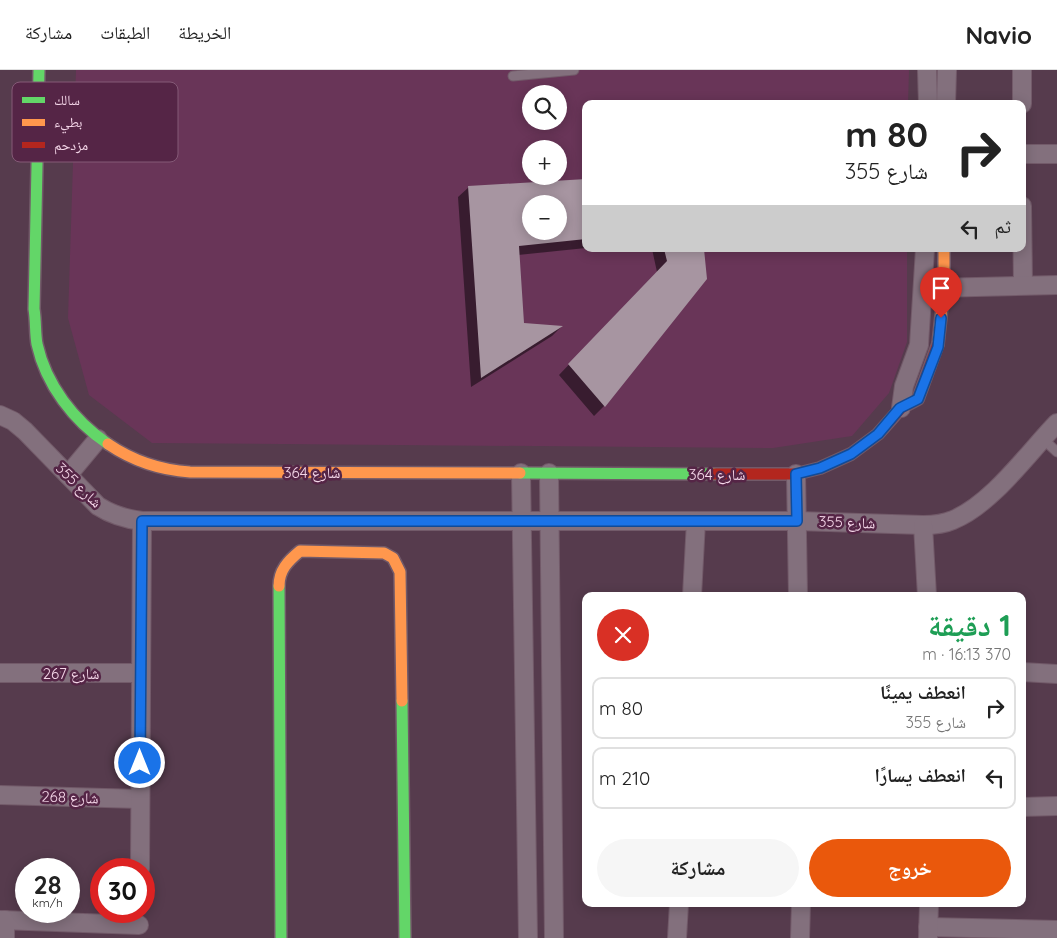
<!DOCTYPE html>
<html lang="ar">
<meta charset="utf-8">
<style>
body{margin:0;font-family:Quicksand,"Noto Naskh Arabic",sans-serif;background:#f6f6f6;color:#222;direction:rtl;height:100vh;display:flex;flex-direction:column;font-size:19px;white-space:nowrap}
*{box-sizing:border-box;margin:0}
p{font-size:16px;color:#767676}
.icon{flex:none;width:28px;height:28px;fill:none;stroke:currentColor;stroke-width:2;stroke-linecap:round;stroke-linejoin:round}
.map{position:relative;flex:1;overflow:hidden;direction:ltr}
.drawer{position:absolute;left:582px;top:522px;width:444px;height:315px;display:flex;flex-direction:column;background:#fff;border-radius:10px;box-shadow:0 2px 12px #0003;direction:rtl}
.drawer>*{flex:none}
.hud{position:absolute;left:582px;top:30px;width:444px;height:152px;border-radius:10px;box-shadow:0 2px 12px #0003;direction:rtl;background:#fff;color:#222;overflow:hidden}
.buttons{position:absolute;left:522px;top:15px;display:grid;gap:10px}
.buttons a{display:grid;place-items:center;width:45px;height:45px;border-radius:50%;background:#fff;box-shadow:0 2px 12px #0003;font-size:25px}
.speed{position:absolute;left:15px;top:788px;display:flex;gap:10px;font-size:25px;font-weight:700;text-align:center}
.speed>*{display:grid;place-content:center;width:65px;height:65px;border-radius:50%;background:#fff;box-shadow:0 2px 12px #0003;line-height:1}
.speed small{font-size:12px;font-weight:400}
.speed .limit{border:8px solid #d22;background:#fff;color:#111}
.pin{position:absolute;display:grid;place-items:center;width:42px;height:42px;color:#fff;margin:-51px -21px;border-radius:50% 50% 50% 0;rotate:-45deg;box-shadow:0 0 5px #0007}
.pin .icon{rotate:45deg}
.me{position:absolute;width:55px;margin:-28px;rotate:0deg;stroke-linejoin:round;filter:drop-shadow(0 0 4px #0008)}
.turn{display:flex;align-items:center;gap:18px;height:105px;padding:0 15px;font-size:22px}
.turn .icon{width:65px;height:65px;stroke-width:2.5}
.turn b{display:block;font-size:35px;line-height:42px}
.then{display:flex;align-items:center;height:48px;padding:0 15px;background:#0003;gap:10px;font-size:19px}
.round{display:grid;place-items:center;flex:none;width:52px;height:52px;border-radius:26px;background:#f6f6f6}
.summary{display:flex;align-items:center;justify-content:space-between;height:85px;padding:0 15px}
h1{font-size:30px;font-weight:700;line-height:38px;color:#1e9e55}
.button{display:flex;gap:10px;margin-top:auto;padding:10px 15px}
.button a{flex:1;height:58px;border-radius:30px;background:#ea580c;color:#fff;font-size:20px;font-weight:700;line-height:58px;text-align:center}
.button a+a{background:#f6f6f6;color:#222}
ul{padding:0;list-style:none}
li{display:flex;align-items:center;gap:15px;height:62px;margin:0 10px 8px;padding:0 5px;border:2px solid #e0e0e0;border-radius:10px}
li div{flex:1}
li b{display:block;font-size:19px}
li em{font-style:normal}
header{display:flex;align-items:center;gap:30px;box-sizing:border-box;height:70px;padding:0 25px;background:#fff;border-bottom:1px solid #e0e0e0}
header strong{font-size:24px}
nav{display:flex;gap:28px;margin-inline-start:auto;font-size:18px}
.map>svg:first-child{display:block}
.built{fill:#693558;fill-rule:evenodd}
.shadow{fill:#0007;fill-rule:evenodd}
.building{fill:#a795a1;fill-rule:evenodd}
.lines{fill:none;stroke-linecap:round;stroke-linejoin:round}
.lane-casing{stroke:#725a69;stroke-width:11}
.street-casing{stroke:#725a69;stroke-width:20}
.fast-casing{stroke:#725a69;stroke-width:14}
.slow-casing{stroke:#725a69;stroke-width:14}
.jam-casing{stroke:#725a69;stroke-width:14}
.lane{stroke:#83707d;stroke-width:9}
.street{stroke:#83707d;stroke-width:18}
.fast{stroke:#63d668;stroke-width:11}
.slow{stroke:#ff974d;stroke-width:11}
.jam{stroke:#b3261e;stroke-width:11}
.route-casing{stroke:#114b97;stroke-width:12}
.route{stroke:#1a73e8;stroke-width:9}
.labels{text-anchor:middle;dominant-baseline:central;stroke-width:5;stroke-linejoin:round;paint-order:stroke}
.street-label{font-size:15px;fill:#f4d6e8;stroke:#552546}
.key{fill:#552546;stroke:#855a77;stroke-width:1}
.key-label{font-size:14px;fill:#f4d6e8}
</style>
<header>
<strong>Navio</strong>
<nav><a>الخريطة</a><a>الطبقات</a><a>مشاركة</a></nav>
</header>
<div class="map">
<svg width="1057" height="868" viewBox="0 0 1057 868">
<rect width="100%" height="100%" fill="#563b4d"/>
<path class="built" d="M76 0H909L908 34H586V179H907V272L889 323 852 366 773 378 152 373 89 325 68 248ZM531 24H559V51H531ZM531 79H559V106H531ZM531 134H559V161H531Z"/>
<g class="shadow">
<path d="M586 111V178L518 185 523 255 561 257 552 266 471 317 458 127 469 117ZM531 134H559V161H531Z"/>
<polygon points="652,179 703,179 706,208 604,336 594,346 559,305 657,202"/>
</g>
<g class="building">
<path d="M586 109V169L519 176 524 253 563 256 481 308 468 116ZM531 134H559V161H531Z"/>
<polygon points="664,179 704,179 707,209 605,337 568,294 667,191"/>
</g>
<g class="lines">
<g class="lane-casing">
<g id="lane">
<polyline points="513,6 574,0"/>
<polyline points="1043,369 1057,382"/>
</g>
</g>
<g class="street-casing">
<g id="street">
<polyline points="927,0 928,34"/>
<polyline points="1022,0 1022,34"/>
<polyline points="946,34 947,0"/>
<polyline points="1022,84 1057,84"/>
<polyline points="1022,136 1023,215"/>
<polyline points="934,218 1057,215"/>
<polyline points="901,338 904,316 919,275 925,179"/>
<path d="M0 345 13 351 25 361 98 436C112 445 125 449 142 451H797L923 455C933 455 944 454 953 450 992 434 1028 383 1057 353"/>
<polyline points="521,403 528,868"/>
<polyline points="549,403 554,868"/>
<polyline points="796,404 798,526"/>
<polyline points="68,405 98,369"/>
<polyline points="923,455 927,526"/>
<polyline points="692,526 696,451"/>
<polyline points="1022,602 1057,604"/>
<polyline points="0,603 141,603"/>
<polyline points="0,725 140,729"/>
<polyline points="1022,737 1057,736"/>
<polyline points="140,799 142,451"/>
<polyline points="0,850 139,855"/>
<polyline points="5,850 5,868"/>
<polyline points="928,857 1057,860"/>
<polyline points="677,868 679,834"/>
<polyline points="800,868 801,834"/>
<polyline points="928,868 929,834"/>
</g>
</g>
<g class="fast-casing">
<g id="fast">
<path d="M39 0 34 239C36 251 35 263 37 274 46 315 74 351 108 374"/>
<polyline points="520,403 714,404"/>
<polyline points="279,516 281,868"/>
<polyline points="402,631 405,868"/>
</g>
</g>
<g class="slow-casing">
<g id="slow">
<polyline points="938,274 944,218 944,179"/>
<path d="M108 374C133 391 160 400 190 402L520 403"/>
<path d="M279 516C279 500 288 491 300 481L384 483 393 488 400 502 402 631"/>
</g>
</g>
<g class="jam-casing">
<polyline id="jam" points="714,404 796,404 820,398 851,384 878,364 901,338 918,329 938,274"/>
</g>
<use href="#lane" class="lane"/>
<use href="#street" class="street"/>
<use href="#fast" class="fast"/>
<use href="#slow" class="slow"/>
<use href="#jam" class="jam"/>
</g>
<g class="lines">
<g class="route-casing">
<polyline id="route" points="140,693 142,451 797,451 796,404 820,398 851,384 878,364 900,338 918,329 938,277 941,248"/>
</g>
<use href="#route" class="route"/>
</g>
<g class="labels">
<g class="street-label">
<text x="312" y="402">شارع 364</text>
<text x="717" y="404">شارع 364</text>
<text transform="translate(79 415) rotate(44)">شارع 355</text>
<text transform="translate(847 452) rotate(2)">شارع 355</text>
<text x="71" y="603">شارع 267</text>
<text transform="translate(70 727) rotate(2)">شارع 268</text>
</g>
</g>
<rect x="12" y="12" width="166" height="80" rx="8" class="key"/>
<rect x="22" y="27" width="23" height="6" fill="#63d668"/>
<rect x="22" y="49" width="23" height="7" fill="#ff974d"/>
<rect x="22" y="72" width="23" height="6" fill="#b3261e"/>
<g class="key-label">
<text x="54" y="35">سالك</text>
<text x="54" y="57">بطيء</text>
<text x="54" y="80">مزدحم</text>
</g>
</svg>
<div class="buttons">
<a><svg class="icon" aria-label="search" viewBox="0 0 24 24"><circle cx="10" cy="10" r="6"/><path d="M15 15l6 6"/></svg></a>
<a>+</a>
<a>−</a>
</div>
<div class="speed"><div>28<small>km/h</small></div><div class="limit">30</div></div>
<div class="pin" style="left:941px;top:248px;background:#d93025"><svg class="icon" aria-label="arrive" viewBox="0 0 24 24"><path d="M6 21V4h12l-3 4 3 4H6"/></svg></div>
<svg class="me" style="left:140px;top:693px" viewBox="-20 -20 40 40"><circle r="17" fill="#1a73e8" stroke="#fff" stroke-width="3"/><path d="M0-11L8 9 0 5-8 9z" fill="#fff"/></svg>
<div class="hud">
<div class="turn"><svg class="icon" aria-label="right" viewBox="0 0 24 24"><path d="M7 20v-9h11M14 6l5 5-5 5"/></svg><div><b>80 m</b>شارع 355</div></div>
<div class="then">ثم<svg class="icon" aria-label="left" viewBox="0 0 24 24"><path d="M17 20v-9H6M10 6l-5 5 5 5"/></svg></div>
</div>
<section class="drawer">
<div class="summary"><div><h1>1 دقيقة</h1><p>370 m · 16:13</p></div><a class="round" style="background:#d93025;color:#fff"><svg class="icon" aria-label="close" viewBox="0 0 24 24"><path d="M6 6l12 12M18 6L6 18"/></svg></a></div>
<ul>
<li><svg class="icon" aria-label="right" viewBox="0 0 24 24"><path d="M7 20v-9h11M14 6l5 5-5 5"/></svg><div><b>انعطف يمينًا</b><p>شارع 355</p></div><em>80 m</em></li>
<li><svg class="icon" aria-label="left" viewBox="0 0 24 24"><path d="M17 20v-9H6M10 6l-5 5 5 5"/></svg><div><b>انعطف يسارًا</b></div><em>210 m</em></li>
</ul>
<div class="button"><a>خروج</a><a>مشاركة</a></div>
</section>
</div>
